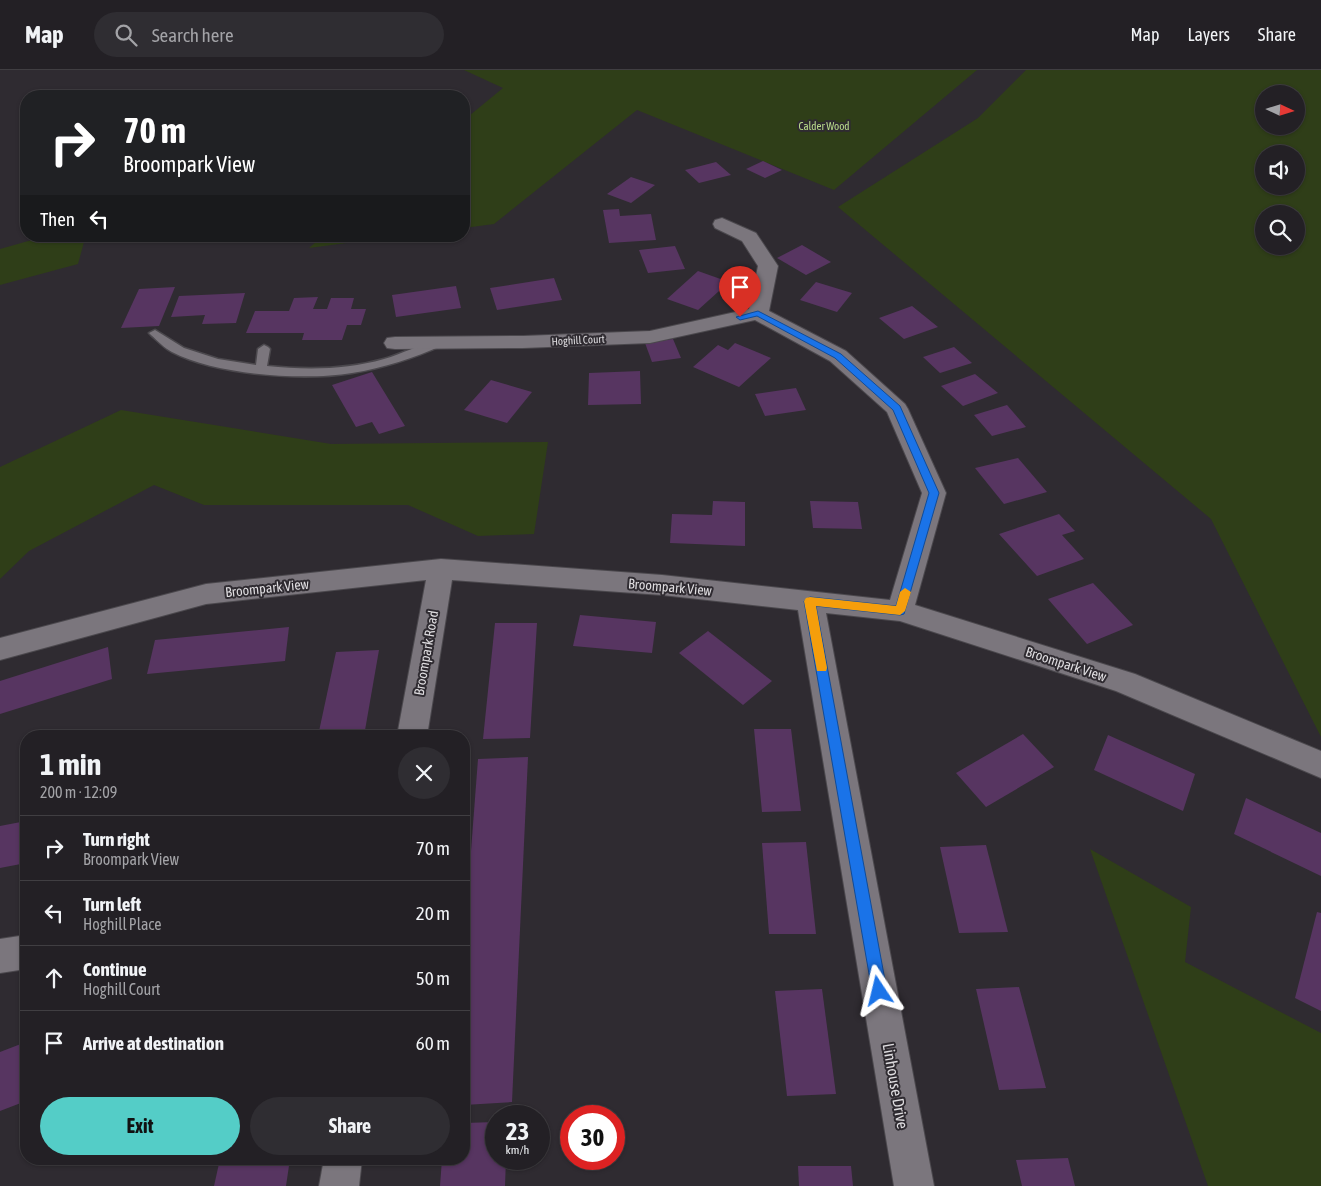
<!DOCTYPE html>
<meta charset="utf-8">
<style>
body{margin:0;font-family:"Asap Condensed",sans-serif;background:#2f2d32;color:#f1f3f6;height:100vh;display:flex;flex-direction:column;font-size:19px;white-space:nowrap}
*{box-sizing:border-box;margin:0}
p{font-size:16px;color:#a3a3a7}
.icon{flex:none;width:28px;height:28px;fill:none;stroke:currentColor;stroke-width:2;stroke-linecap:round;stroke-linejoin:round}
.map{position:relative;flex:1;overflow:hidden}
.panel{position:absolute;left:20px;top:660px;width:450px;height:435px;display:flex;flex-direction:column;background:#232025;border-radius:20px;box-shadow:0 1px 4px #0004,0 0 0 1px #403e42}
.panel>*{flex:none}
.banner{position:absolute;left:20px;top:20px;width:450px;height:152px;border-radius:20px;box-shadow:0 1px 4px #0004,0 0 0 1px #403e42;background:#202124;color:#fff;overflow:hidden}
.needle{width:32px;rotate:94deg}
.buttons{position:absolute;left:1255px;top:15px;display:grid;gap:10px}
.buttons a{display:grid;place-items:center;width:50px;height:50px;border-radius:50%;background:#232025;box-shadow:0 1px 4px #0004,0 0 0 1px #403e42;font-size:25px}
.speed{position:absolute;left:485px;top:1035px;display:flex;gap:10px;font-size:25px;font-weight:700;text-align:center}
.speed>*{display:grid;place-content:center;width:65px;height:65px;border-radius:50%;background:#232025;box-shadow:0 1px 4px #0004,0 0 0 1px #403e42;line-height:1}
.speed small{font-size:12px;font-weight:400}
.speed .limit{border:8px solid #d22;background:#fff;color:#111}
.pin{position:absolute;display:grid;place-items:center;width:42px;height:42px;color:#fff;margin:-51px -21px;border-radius:50% 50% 50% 0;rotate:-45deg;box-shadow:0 0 5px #0007}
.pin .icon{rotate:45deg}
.me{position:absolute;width:55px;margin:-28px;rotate:350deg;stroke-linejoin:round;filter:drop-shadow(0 0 4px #0008)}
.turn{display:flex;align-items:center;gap:18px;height:105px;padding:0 20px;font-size:22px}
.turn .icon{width:65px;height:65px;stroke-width:2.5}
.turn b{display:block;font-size:35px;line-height:42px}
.then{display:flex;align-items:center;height:48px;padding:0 20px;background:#0003;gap:10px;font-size:19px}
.round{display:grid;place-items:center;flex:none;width:52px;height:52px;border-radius:26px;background:#2f2d32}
.head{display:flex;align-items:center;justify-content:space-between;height:85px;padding:0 20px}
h1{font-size:30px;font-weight:700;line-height:38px}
.button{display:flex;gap:10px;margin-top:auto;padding:10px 20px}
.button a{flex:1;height:58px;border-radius:30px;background:#54cdc7;color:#111;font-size:20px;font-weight:700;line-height:58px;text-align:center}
.button a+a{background:#2f2d32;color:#f1f3f6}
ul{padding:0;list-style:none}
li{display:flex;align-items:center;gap:15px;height:65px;padding:0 20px;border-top:1px solid #403e42}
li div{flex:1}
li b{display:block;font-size:19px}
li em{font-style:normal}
header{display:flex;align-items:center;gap:30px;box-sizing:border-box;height:70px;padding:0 25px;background:#232025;border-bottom:1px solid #403e42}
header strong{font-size:24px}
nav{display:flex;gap:28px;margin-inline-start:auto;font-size:18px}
.search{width:350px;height:45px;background:#2f2d32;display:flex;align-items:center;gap:12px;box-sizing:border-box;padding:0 18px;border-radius:28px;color:#a3a3a7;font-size:19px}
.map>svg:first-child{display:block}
.green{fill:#2f3e18;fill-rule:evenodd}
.building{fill:#573561}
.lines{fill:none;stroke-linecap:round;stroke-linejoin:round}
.service-casing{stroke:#4b484d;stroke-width:3}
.minor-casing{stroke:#4b484d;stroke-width:2}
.service{fill:#7b767d;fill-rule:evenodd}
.minor{fill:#7b767d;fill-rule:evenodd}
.route{fill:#1a73e8;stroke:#114b97}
.slow{fill:#f59e0b}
.labels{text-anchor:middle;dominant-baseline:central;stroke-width:4;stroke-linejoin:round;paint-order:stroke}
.far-park-label{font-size:11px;fill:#badc8b;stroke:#2f2b31}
.far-street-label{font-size:11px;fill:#dfdde0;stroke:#2f2b31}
.street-label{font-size:14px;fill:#dfdde0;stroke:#2f2b31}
.near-street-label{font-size:16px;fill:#dfdde0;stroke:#2f2b31}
</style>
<header>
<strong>Map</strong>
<div class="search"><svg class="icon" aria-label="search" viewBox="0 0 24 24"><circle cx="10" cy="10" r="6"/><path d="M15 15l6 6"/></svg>Search here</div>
<nav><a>Map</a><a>Layers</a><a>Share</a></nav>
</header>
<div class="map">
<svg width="1321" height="1116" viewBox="0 0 1321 1116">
<rect width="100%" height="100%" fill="#2f2b31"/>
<g class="green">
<polygon points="464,0 977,0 834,120 637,40 494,154 464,158 464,50 503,18"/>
<path d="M1026 0H1321V667L1211 449 838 137 978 48ZM1264 24H1296V56H1264ZM1264 84H1296V116H1264ZM1264 144H1296V176H1264Z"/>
<polygon points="46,166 84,172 78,194 0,215 0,179"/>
<polygon points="323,166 399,166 309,178"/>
<polygon points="121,340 331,374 548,372 534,464 478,466 408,435 204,435 154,415 29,481 0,509 0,397"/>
<polygon points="1090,779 1191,837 1185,892 1321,963 1321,1116 1208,1116"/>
</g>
<g class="building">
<polygon points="763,91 782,100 765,108 746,99"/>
<polygon points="716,92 731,105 699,113 685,100"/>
<polygon points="631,107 655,115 631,133 607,124"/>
<polygon points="619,139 620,146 651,144 656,170 609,173 603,140"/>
<polygon points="802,175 831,192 806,205 777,188"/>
<polygon points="675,176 685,199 648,203 639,180"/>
<polygon points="698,201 729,212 698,240 667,229"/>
<polygon points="554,208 562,230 497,240 490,218"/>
<polygon points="816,212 852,223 837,242 800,230"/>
<polygon points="456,216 461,238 396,247 392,225"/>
<polygon points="175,217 159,256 121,258 139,219"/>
<polygon points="245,223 236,253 202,254 205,245 171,247 179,226"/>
<polygon points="318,227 313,239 327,239 331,228 354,228 351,239 366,239 361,255 347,255 342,270 302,270 304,263 246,263 255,241 289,241 294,228"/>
<polygon points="912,236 938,257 904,269 879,248"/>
<polygon points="673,269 681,288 652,292 645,273"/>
<polygon points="735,273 771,288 739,317 693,297 718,275 728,280"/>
<polygon points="954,277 972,293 940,303 923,287"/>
<polygon points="640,301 641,334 588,335 589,303"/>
<polygon points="372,302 405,356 379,364 372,352 356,357 332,315"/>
<polygon points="975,304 998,323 963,336 941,316"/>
<polygon points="491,310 532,322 507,353 464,340"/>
<polygon points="796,318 806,340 765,346 755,324"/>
<polygon points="1007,335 1026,357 992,366 974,345"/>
<polygon points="1018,388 1047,422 1004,434 975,398"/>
<polygon points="713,431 745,432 745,476 670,473 672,444 712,445"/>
<polygon points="810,431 858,432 862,459 813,458"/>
<polygon points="1059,444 1075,461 1062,465 1084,489 1037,506 999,464"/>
<polygon points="1093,513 1133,555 1087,574 1048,529"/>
<polygon points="580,545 656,552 652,583 573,576"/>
<polygon points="495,553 537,553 530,668 483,669"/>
<polygon points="289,557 285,591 147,604 155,570"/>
<polygon points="708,561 772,611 743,635 679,583"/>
<polygon points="108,577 112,609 0,644 0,611"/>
<polygon points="379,580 364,666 318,666 336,582"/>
<polygon points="754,659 791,659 801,741 762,742"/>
<polygon points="1023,664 1054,697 986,737 956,703"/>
<polygon points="1108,665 1195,704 1183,741 1094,700"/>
<polygon points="528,687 512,1032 464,1035 464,873 478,689"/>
<polygon points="1246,728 1321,763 1321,806 1234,764"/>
<polygon points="26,751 26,793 0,798 0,756"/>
<polygon points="806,772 816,864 769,864 762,773"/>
<polygon points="986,775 1008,862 959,863 940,777"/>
<polygon points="1317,842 1321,843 1321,941 1295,928"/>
<polygon points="1019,917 1046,1018 999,1020 976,919"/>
<polygon points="822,919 836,1024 787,1026 775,921"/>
<polygon points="26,972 26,1031 0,1041 0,982"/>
<polygon points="496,1052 496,1089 506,1089 505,1116 440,1116 442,1089 464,1089 464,1053"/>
<polygon points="1068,1088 1075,1116 1022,1116 1016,1090"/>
<polygon points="220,1089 290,1089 286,1116 214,1116"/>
<polygon points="798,1096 851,1096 853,1116 799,1116"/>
</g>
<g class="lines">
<g class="service-casing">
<path id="service" d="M155 260 184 278 218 289 256 295 258 279 264 275 268 277 270 279 267 296C306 300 346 300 384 289 402 284 420 274 439 270L445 273 443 275C414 288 384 298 352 303 303 311 216 305 172 282 164 278 158 271 151 265L149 263Z"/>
</g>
<g class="minor-casing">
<g id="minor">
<polygon points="722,148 756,163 778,196 769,241 846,281 905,334 908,339 946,423 915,535 1135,604 1321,681 1321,708 1116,621 900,551 826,543 934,1116 894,1116 798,540 662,525 452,510 427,666 397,666 426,510 206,534 0,590 0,568 206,514 441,489 662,505 890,530 922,423 887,342 830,291 755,250 650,273 523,278 395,279 387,278 384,273 387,268 395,267 523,266 650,261 749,239 758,196 742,171 715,158 713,154 715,150"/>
<polygon points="26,865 26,899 0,903 0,869"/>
<polygon points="324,1089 362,1089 359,1116 319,1116"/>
</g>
</g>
<use href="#service" class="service"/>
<use href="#minor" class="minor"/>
</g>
<polygon class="route" points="758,241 841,284 900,336 939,423 904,544 900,545 816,536 887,921 884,926 879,928 874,926 872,921 804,531 810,527 896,536 929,423 893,340 835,288 757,246 740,250 736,247"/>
<polygon class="slow" points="905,518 911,522 905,541 900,545 816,536 827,598 826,601 817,601 804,531 806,528 810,527 896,536 900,522"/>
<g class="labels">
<g class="far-park-label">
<text x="824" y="56">Calder Wood</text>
</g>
<g class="far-street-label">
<text transform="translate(578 270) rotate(-3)">Hoghill Court</text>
</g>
<g class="street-label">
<text transform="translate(670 517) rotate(5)">Broompark View</text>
<text transform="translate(267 518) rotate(-6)">Broompark View</text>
<text transform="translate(426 583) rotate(-80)">Broompark Road</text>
<text transform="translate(1066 594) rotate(18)">Broompark View</text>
</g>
<g class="near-street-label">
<text transform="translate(896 1016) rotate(80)">Linhouse Drive</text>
</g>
</g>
</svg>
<div class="buttons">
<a><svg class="needle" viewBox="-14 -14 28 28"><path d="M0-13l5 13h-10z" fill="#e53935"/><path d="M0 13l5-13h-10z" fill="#a3a3a7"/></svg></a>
<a><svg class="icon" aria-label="sound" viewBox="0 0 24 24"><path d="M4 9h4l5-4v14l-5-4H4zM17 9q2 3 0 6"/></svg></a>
<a><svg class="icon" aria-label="search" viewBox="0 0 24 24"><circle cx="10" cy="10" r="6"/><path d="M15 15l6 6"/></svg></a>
</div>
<div class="speed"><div>23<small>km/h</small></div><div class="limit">30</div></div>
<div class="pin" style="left:740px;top:247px;background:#d93025"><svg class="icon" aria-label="arrive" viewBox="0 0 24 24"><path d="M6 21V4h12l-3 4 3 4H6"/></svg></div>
<svg class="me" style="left:879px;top:921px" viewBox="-20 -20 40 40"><path d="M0-17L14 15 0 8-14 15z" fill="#1a73e8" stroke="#fff" stroke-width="4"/></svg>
<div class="banner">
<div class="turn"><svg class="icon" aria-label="right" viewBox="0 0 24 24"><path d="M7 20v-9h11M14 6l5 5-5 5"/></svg><div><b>70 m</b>Broompark View</div></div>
<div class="then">Then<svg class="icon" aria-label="left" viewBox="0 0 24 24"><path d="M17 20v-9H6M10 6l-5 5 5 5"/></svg></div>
</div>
<section class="panel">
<div class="head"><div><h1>1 min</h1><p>200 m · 12:09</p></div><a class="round"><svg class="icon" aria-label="close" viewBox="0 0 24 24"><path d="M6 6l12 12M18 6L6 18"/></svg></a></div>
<ul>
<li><svg class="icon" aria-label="right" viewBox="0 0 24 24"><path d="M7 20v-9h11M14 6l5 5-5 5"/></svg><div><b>Turn right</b><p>Broompark View</p></div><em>70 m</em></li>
<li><svg class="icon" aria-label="left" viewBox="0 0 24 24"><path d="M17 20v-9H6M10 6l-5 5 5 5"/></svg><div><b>Turn left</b><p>Hoghill Place</p></div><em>20 m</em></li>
<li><svg class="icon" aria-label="ahead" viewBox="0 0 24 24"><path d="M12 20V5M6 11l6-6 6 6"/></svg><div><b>Continue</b><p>Hoghill Court</p></div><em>50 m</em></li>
<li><svg class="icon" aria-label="arrive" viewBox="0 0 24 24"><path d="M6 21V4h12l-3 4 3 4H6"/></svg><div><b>Arrive at destination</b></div><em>60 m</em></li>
</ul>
<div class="button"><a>Exit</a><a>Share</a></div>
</section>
</div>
